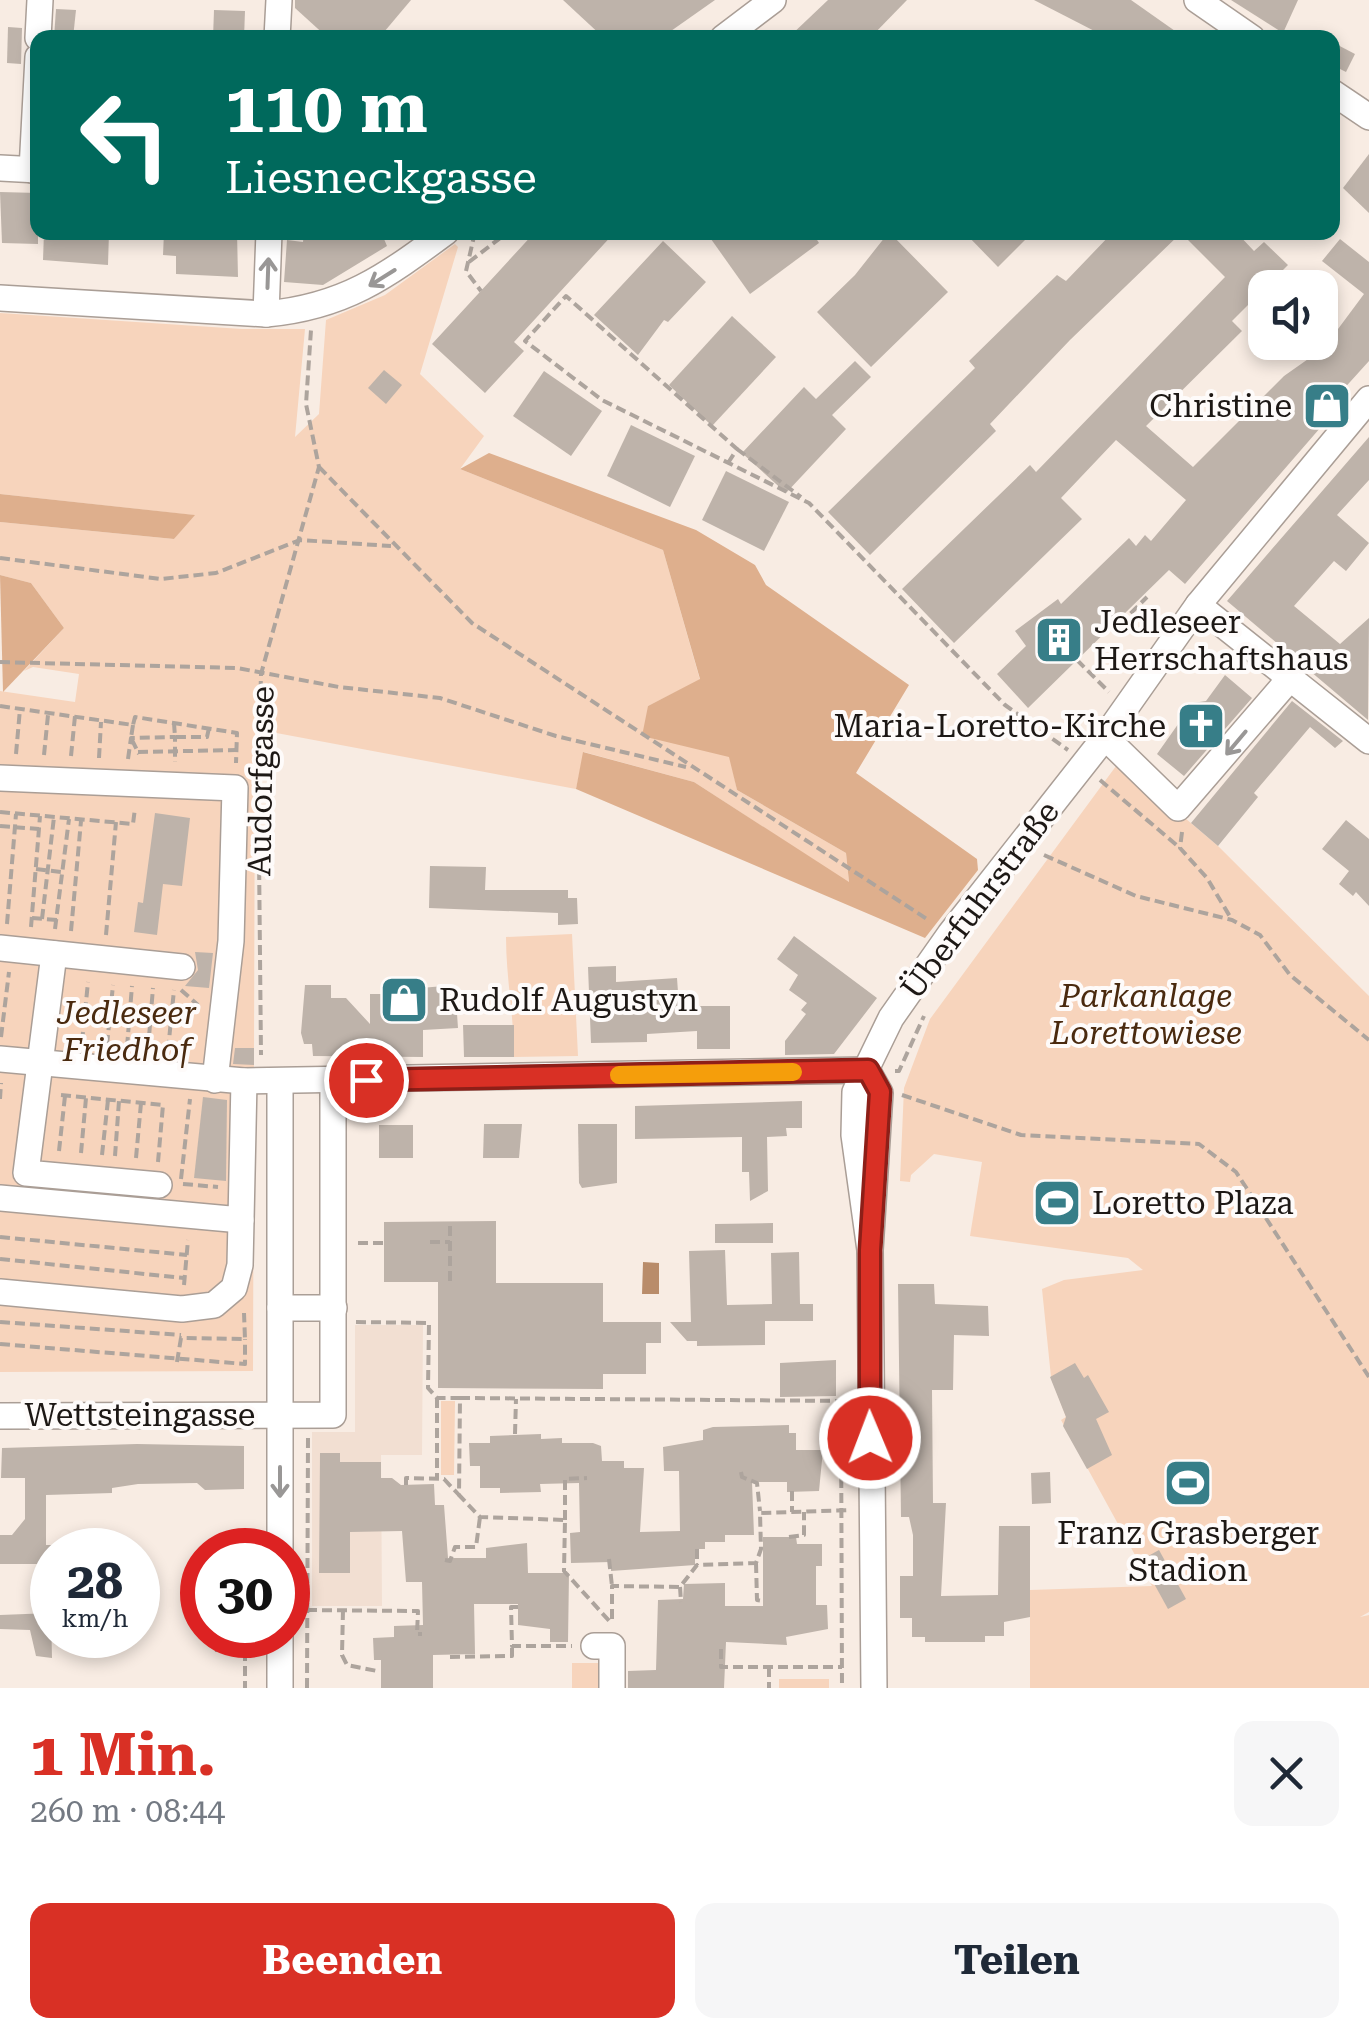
<!DOCTYPE html>
<html lang="de">
<meta charset="utf-8">
<style>
body{margin:0;font-family:"Roboto Serif",serif;background:#f6f6f7;color:#1f2937;height:100vh;display:flex;flex-direction:column;font-size:38px;white-space:nowrap}
*{box-sizing:border-box;margin:0}
p{font-size:32px;color:#747a83}
.icon{flex:none;width:55px;height:55px;fill:none;stroke:currentColor;stroke-width:2;stroke-linecap:round;stroke-linejoin:round}
.map{position:relative;height:1688px;overflow:hidden}
.side{display:flex;flex-direction:column;background:#fff;flex:1}
.side>*{flex:none}
.hud{position:absolute;left:30px;top:30px;width:1310px;height:210px;border-radius:20px;box-shadow:0 5px 15px #0003;background:#00695c;color:#fff;overflow:hidden}
.fabs{position:absolute;left:1248px;top:270px;display:grid;gap:20px}
.fabs a{display:grid;place-items:center;width:90px;height:90px;border-radius:20px;background:#fff;box-shadow:0 5px 15px #0003;font-size:50px}
.speed{position:absolute;left:30px;top:1528px;display:flex;gap:20px;font-size:50px;font-weight:700;text-align:center}
.speed>*{display:grid;place-content:center;width:130px;height:130px;border-radius:50%;background:#fff;box-shadow:0 5px 15px #0003;line-height:1}
.speed small{font-size:25px;font-weight:400}
.speed .limit{border:15px solid #d22;background:#fff;color:#111}
.pin{position:absolute;display:grid;place-items:center;width:85px;height:85px;color:#fff;margin:-42px;border:5px solid #fff;border-radius:50%;box-shadow:0 2px 10px #0007}
.me{position:absolute;width:110px;margin:-55px;rotate:359deg;stroke-linejoin:round;filter:drop-shadow(0 0 8px #0008)}
.turn{display:flex;align-items:center;gap:35px;height:210px;padding:0 30px;font-size:45px}
.turn .icon{width:130px;height:130px;stroke-width:2.5}
.turn b{display:block;font-size:70px;line-height:85px}
.round{display:grid;place-items:center;flex:none;width:105px;height:105px;border-radius:20px;background:#f6f6f7}
.overview{display:flex;align-items:center;justify-content:space-between;height:170px;padding:0 30px}
h1{font-size:60px;font-weight:700;line-height:75px;color:#d93025}
.action{display:flex;gap:20px;margin-top:auto;padding:20px 30px}
.action a{flex:1;height:115px;border-radius:20px;background:#d93025;color:#fff;font-size:40px;font-weight:700;line-height:115px;text-align:center}
.action a+a{background:#f6f6f7;color:#1f2937}
.map>svg:first-child{display:block}
.built{fill:#f2dfd2}
.green{fill:#f7d4bc}
.forest{fill:#deaf8d}
.water{fill:#b98c6a}
.building{fill:#beb3aa}
.lines{fill:none;stroke-linecap:round;stroke-linejoin:round}
.minor-casing{stroke:#aa9e96;stroke-width:28}
.path{stroke:#ada49d;stroke-width:4;stroke-dasharray:10 5;stroke-linecap:butt}
.minor{stroke:#fff;stroke-width:25}
.oneway{stroke:#999796}
.route-casing{stroke:#8d1f18;stroke-width:25}
.route{stroke:#d93025;stroke-width:18}
.slow{stroke:#f59e0b;stroke-width:18}
.labels{text-anchor:middle;dominant-baseline:central;stroke-width:8;stroke-linejoin:round;paint-order:stroke}
.poi-label{font-size:32px;fill:#1d1815;stroke:#fefbfa;text-anchor:start}
.street-label{font-size:32px;fill:#1d1815;stroke:#fefbfa}
.park-label{font-size:32px;font-style:italic;fill:#4a2a0f;stroke:#fefbfa}
</style>
<div class="map">
<svg width="1369" height="1688" viewBox="0 0 1369 1688">
<rect width="100%" height="100%" fill="#f8ece3"/>
<polygon class="built" points="355,1325 423,1325 422,1455 381,1455 382,1606 312,1606 312,1432 355,1432"/>
<g class="green">
<polygon points="455,244 458,247 420,374 484,436 460,469 663,550 700,680 648,706 730,757 737,790 846,853 849,883 694,782 584,752 576,789 255,729 253,1371 0,1372 0,691 75,702 79,674 33,667 24,671 64,628 31,583 0,575 0,522 174,539 193,515 0,494 0,313 242,329 305,329 295,437 319,414 326,320 385,295"/>
<polygon points="1119,762 1218,846 1369,996 1369,1612 1360,1617 1369,1615 1369,1688 1030,1688 1030,1590 1152,1586 1061,1420 1066,1417 1051,1377 1042,1289 1064,1280 1143,1270 1128,1258 970,1236 982,1162 934,1154 911,1175 910,1182 900,1181 904,1088 930,1019"/>
<path d="M572 934 578 1056 514 1057C514 1016 506 978 506 937Z"/>
<polygon points="441,1401 455,1401 454,1475 441,1475"/>
<rect x="572" y="1663" width="34" height="25"/>
<rect x="779" y="1679" width="50" height="9"/>
</g>
<g class="forest">
<polygon points="489,453 696,530 755,565 766,585 909,685 856,773 977,859 978,870 925,938 576,789 583,752 694,782 849,882 846,853 737,790 729,757 642,736 648,706 700,679 663,550 460,469"/>
<polygon points="0,494 195,515 174,539 0,522"/>
<polygon points="0,575 31,583 64,628 3,692"/>
</g>
<polygon class="water" points="643,1262 659,1263 659,1294 642,1294"/>
<g class="building">
<polygon points="295,0 411,0 379,38 328,38 295,8"/>
<polygon points="563,0 715,0 661,38 604,38"/>
<polygon points="828,0 907,0 870,38 788,38"/>
<polygon points="1034,0 1131,0 1185,38 1108,38"/>
<polygon points="1231,0 1298,0 1283,33"/>
<polygon points="56,9 76,10 73,38 54,38"/>
<polygon points="214,10 245,11 244,38 213,38"/>
<polygon points="8,27 22,28 21,64 7,63"/>
<polygon points="1332,42 1355,54 1346,72 1332,65"/>
<polygon points="1369,154 1369,213 1343,188"/>
<polygon points="0,192 38,193 38,244 2,243"/>
<polygon points="44,232 109,232 108,265 43,260"/>
<polygon points="164,232 237,232 238,277 176,274 176,256 163,255"/>
<polygon points="304,232 381,232 387,246 323,285 284,282 287,240 303,242"/>
<polygon points="535,232 615,232 514,342 524,351 485,393 432,344"/>
<polygon points="706,232 812,232 819,243 750,294"/>
<polygon points="889,232 948,292 871,367 817,312 855,275"/>
<polygon points="964,232 1033,232 998,267"/>
<polygon points="1113,232 1236,232 1254,251 1264,242 1288,265 1232,321 1242,331 1146,426 1193,467 1284,376 1311,357 1315,360 1364,294 1322,261 1340,239 1369,262 1369,361 1322,413 1327,420 1185,584 1169,570 1028,708 997,674 1026,646 1015,631 1058,599 1061,604 1129,538 1136,546 1145,535 1151,541 1186,500 1116,440 1061,498 1082,519 954,643 902,589 1030,465 1036,472 1225,277 1181,233 1070,340 990,424 996,431 870,555 828,512 975,368 969,361 1019,312 1057,275 1066,281"/>
<polygon points="663,241 706,282 668,322 664,320 638,355 594,315"/>
<polygon points="732,316 776,357 712,426 669,385"/>
<polygon points="855,361 871,377 832,415 846,429 786,493 742,453 804,387 816,399"/>
<polygon points="384,370 402,385 386,404 368,388"/>
<polygon points="544,371 602,411 571,456 513,416"/>
<polygon points="631,425 695,456 670,507 607,476"/>
<polygon points="1369,437 1369,480 1337,515 1369,543 1346,571 1334,561 1294,606 1340,644 1369,618 1368,720 1227,601"/>
<polygon points="726,471 789,502 764,551 702,520"/>
<polygon points="1225,675 1252,698 1184,776 1157,754 1193,703 1206,701"/>
<polygon points="1292,701 1343,741 1335,748 1310,727 1254,793 1258,797 1218,846 1191,823"/>
<polygon points="155,813 190,818 182,886 163,884 157,935 134,932 138,902 143,903"/>
<polygon points="1346,820 1369,839 1369,906 1356,892 1353,896 1339,884 1349,871 1322,849"/>
<polygon points="430,866 486,867 485,890 568,890 568,898 577,898 578,924 558,925 558,913 429,908"/>
<polygon points="794,936 877,998 834,1054 785,1055 785,1041 806,1014 801,1010 807,1003 789,990 798,975 777,959"/>
<polygon points="195,952 213,953 209,988 185,986 198,970"/>
<polygon points="616,966 616,982 677,978 679,1006 730,1006 730,1049 697,1049 697,1031 647,1034 647,1042 591,1043 588,967"/>
<polygon points="388,980 421,980 421,988 455,985 458,1028 423,1030 423,1057 313,1056 312,1044 304,1044 301,1033 305,985 331,985 331,998 346,998 370,1024 370,994 388,994"/>
<polygon points="463,1025 514,1025 514,1057 464,1057"/>
<polygon points="235,1048 254,1048 254,1065 233,1064"/>
<polygon points="203,1097 227,1100 226,1181 194,1178"/>
<polygon points="802,1101 802,1128 786,1128 787,1136 767,1137 768,1191 750,1201 749,1172 742,1172 742,1137 635,1139 635,1106"/>
<polygon points="484,1124 522,1124 519,1158 483,1158"/>
<polygon points="578,1124 617,1124 617,1183 582,1188 579,1183"/>
<rect x="379" y="1125" width="34" height="33"/>
<polygon points="496,1221 496,1283 603,1283 603,1322 661,1322 661,1343 646,1343 646,1374 603,1374 603,1389 438,1388 438,1282 384,1282 384,1222"/>
<polygon points="773,1223 773,1243 715,1243 715,1224"/>
<polygon points="725,1250 727,1305 772,1304 771,1253 799,1252 800,1304 813,1304 813,1321 765,1321 765,1345 697,1346 697,1341 687,1341 670,1322 691,1322 689,1251"/>
<polygon points="898,1284 934,1284 935,1304 988,1306 989,1336 954,1335 953,1390 932,1390 933,1503 946,1503 941,1596 998,1595 999,1526 1030,1526 1030,1617 1004,1622 1004,1636 985,1636 985,1642 925,1642 925,1637 912,1637 912,1618 900,1618 900,1576 913,1576 913,1535 909,1517 901,1517"/>
<polygon points="836,1360 836,1396 780,1397 780,1363"/>
<polygon points="1075,1363 1084,1378 1088,1375 1109,1412 1096,1419 1112,1455 1087,1469 1063,1426 1066,1417 1050,1377"/>
<polygon points="789,1425 789,1433 796,1433 796,1450 823,1450 819,1491 787,1492 787,1482 752,1482 754,1535 725,1535 725,1542 705,1542 705,1549 695,1549 695,1565 611,1571 611,1562 571,1563 570,1533 580,1532 579,1483 540,1484 541,1492 500,1493 500,1488 480,1488 480,1466 470,1466 469,1443 490,1443 490,1436 541,1434 541,1439 562,1438 562,1443 593,1443 601,1446 602,1461 624,1461 624,1468 644,1468 640,1532 680,1531 679,1471 664,1471 663,1447 703,1440 703,1430 713,1427"/>
<polygon points="137,1444 244,1446 244,1489 205,1490 197,1483 138,1484 112,1488 112,1493 46,1495 46,1545 52,1545 52,1564 0,1564 0,1535 12,1535 25,1519 25,1478 1,1478 2,1448"/>
<polygon points="320,1453 340,1453 340,1462 381,1462 381,1478 392,1478 401,1485 434,1484 435,1505 444,1505 448,1558 486,1558 486,1548 527,1543 528,1573 569,1573 568,1642 550,1642 550,1629 518,1625 518,1604 474,1604 475,1654 433,1655 433,1688 381,1688 381,1660 374,1660 373,1638 394,1637 394,1626 423,1625 422,1582 406,1582 402,1531 350,1532 350,1573 319,1573"/>
<polygon points="1050,1472 1051,1503 1032,1504 1031,1473"/>
<polygon points="763,1537 796,1537 797,1544 822,1544 822,1566 816,1566 816,1605 827,1605 828,1629 786,1637 787,1645 726,1642 724,1688 628,1688 628,1671 656,1670 658,1600 683,1599 684,1584 725,1583 725,1606 763,1606"/>
<polygon points="1159,1550 1186,1599 1168,1609 1141,1560"/>
<polygon points="51,1613 52,1658 36,1656 30,1630 0,1629 0,1615"/>
</g>
<g class="lines">
<g class="minor-casing">
<g id="minor">
<polyline points="1197,0 1252,38"/>
<polyline points="38,38 40,0"/>
<polyline points="277,38 279,0"/>
<polyline points="723,38 773,0"/>
<polyline points="1332,92 1369,117"/>
<polyline points="0,168 38,170"/>
<polyline points="32,170 38,57"/>
<path d="M0 298 266 314C344 307 385 277 446 232"/>
<polyline points="266,314 269,232"/>
<polyline points="1198,605 1369,741"/>
<polyline points="1105,737 1178,808 1292,676"/>
<polyline points="0,778 235,788 231,941 215,1080"/>
<polyline points="0,948 182,967"/>
<polyline points="54,954 26,1173 159,1185"/>
<polyline points="0,1059 244,1081 867,1070"/>
<polyline points="867,1070 880,1093 870,1250 874,1688"/>
<polyline points="280,1081 280,1550"/>
<polyline points="0,1198 241,1220 244,1081"/>
<polyline points="870,1250 854,1135 855,1092 891,1018 950,934 1105,737 1198,605 1369,399"/>
<polyline points="0,1292 182,1309 214,1305 234,1288 240,1265 241,1220"/>
<polyline points="280,1308 334,1308"/>
<polyline points="0,1416 333,1415 333,1080"/>
<polyline points="594,1646 612,1646 612,1688"/>
<polyline points="280,1688 280,1635"/>
</g>
</g>
<g class="path">
<polyline points="475,232 466,271 481,291"/>
<polyline points="469,262 508,232"/>
<polyline points="737,449 801,497"/>
<polyline points="728,463 737,449 566,296 525,341 602,400 809,503 1005,705 1068,750"/>
<polyline points="319,467 472,623 930,921"/>
<polyline points="0,558 161,579 216,573 300,540 391,546"/>
<polyline points="1120,618 1123,621 1147,597"/>
<polyline points="1077,660 1109,692"/>
<polyline points="0,662 237,668 339,687 440,698 556,736 686,767"/>
<polyline points="0,706 133,725 135,717 237,733 236,763"/>
<polyline points="174,723 175,737 207,737 209,728"/>
<polyline points="133,725 131,738 139,754"/>
<polyline points="138,752 236,750"/>
<polyline points="16,754 20,709"/>
<polyline points="44,755 48,715"/>
<polyline points="71,756 75,716"/>
<polyline points="99,758 101,722"/>
<polyline points="128,759 131,738 175,737 175,762"/>
<polyline points="1100,780 1180,848"/>
<polyline points="258,781 261,674 319,467 306,404 311,330"/>
<polyline points="0,812 133,824 135,808"/>
<polyline points="0,826 39,829"/>
<polyline points="1182,832 1180,848 1207,878 1232,920"/>
<polyline points="259,855 261,1055"/>
<polyline points="1044,855 1136,896 1232,920 1260,935 1290,975 1369,1040"/>
<polyline points="36,869 61,872"/>
<polyline points="32,918 57,920"/>
<polyline points="42,919 54,817"/>
<polyline points="7,924 16,814"/>
<polyline points="31,927 40,816"/>
<polyline points="55,929 69,819"/>
<polyline points="71,931 81,821"/>
<polyline points="106,935 116,822"/>
<polyline points="181,990 198,1005"/>
<polyline points="1,1037 9,972"/>
<polyline points="82,1042 88,982"/>
<polyline points="107,1045 113,985"/>
<polyline points="127,1047 132,986"/>
<polyline points="148,1049 153,988"/>
<polyline points="168,1050 174,990"/>
<polyline points="895,1071 899,1071 924,1016"/>
<polyline points="61,1095 163,1105 158,1162"/>
<polyline points="902,1095 1021,1135 1199,1144 1236,1172 1369,1377"/>
<polyline points="0,1099 1,1083"/>
<polyline points="59,1151 65,1096"/>
<polyline points="81,1153 86,1098"/>
<polyline points="102,1155 108,1100"/>
<polyline points="115,1156 119,1101"/>
<polyline points="136,1158 141,1103"/>
<polyline points="181,1179 190,1099"/>
<polyline points="183,1184 218,1187"/>
<polyline points="0,1237 187,1255"/>
<polyline points="430,1242 450,1242"/>
<polyline points="358,1243 383,1243"/>
<polyline points="0,1259 184,1278"/>
<polyline points="450,1281 450,1223"/>
<polyline points="184,1285 188,1240"/>
<polyline points="0,1322 181,1335"/>
<polyline points="356,1322 429,1323 428,1388 437,1398 460,1398 459,1495 480,1517 565,1520 564,1571 612,1624"/>
<polyline points="0,1344 245,1364 245,1339"/>
<polyline points="177,1362 181,1338 245,1339 244,1313"/>
<polyline points="437,1398 437,1478"/>
<polyline points="460,1398 850,1401"/>
<polyline points="841,1403 842,1688"/>
<polyline points="515,1434 516,1399"/>
<polyline points="741,1472 742,1477 757,1483 760,1511"/>
<polyline points="406,1485 406,1478 444,1479 459,1495"/>
<polyline points="792,1491 792,1512"/>
<polyline points="565,1520 565,1479 587,1478"/>
<polyline points="789,1537 804,1535 804,1512"/>
<polyline points="697,1549 697,1565"/>
<polyline points="609,1559 612,1586"/>
<polyline points="445,1560 450,1561 455,1547 476,1547 480,1517"/>
<polyline points="756,1563 757,1600 763,1601"/>
<polyline points="680,1587 681,1602"/>
<polyline points="518,1607 511,1607 512,1646 572,1646"/>
<polyline points="307,1610 418,1611 417,1634 422,1634"/>
<polyline points="343,1610 342,1655 347,1665 377,1671"/>
<polyline points="612,1619 612,1586 680,1587 697,1565 756,1563 761,1549 760,1513 851,1510"/>
<polyline points="721,1649 721,1667 842,1667"/>
<polyline points="215,1650 245,1651 245,1688"/>
<polyline points="450,1657 512,1656 512,1648"/>
<polyline points="769,1667 769,1688"/>
<polyline points="307,1688 308,1437"/>
</g>
<use href="#minor" class="minor"/>
</g>
<defs><path id="oneway-shaft" d="M-6 0H5M1.5-3L5.5 0L1.5 3" fill="none" stroke-width="1.6" stroke-linecap="round" stroke-linejoin="round" transform="scale(2.5)"/></defs>
<g class="oneway">
<use href="#oneway-shaft" transform="translate(268 273) rotate(-88)"/>
<use href="#oneway-shaft" transform="translate(382 278) rotate(148)"/>
<use href="#oneway-shaft" transform="translate(1236 743) rotate(130)"/>
<use href="#oneway-shaft" transform="translate(280 1482) rotate(90)"/>
</g>
<g class="lines">
<g class="route-casing">
<polyline id="route" points="366,1080 868,1070 880,1092 870,1250 870,1438"/>
</g>
<use href="#route" class="route"/>
<polyline class="slow" points="619,1075 793,1072"/>
</g>
<defs>
<g id="shop-square" transform="scale(2.5)"><rect x="-9" y="-9" width="18" height="18" rx="4" fill="#377e88" stroke="#fefbfa"/><path d="M-5-2.5h2.3a2.7 3.5 0 0 1 5.4 0H5L5.5 6h-11ZM-1.5-2.5h3a1.5 2.3 0 0 0-3 0Z" fill="#fff"/></g>
<g id="building-square" transform="scale(2.5)"><rect x="-9" y="-9" width="18" height="18" rx="4" fill="#377e88" stroke="#fefbfa"/><path d="M-4-6H4V6H1V3H-1V6H-4ZM-2.5-4.3h1.7v1.8h-1.7ZM.8-4.3h1.7v1.8H.8ZM-2.5-1h1.7V.8h-1.7ZM.8-1h1.7V.8H.8Z" fill="#fff"/></g>
<g id="church-square" transform="scale(2.5)"><rect x="-9" y="-9" width="18" height="18" rx="4" fill="#377e88" stroke="#fefbfa"/><path d="M-1.2-6h2.4v3.5h3.3v2.4h-3.3V6h-2.4V-.1h-3.3v-2.4h3.3Z" fill="#fff"/></g>
<g id="stadium-square" transform="scale(2.5)"><rect x="-9" y="-9" width="18" height="18" rx="4" fill="#377e88" stroke="#fefbfa"/><path d="M0-5a6.5 5 0 1 0 0 10a6.5 5 0 1 0 0-10ZM-3.5-1.8h7v3.6h-7Z" fill="#fff"/></g>
</defs>
<g fill-rule="evenodd">
<use href="#shop-square" x="1327" y="406"/>
<use href="#building-square" x="1059" y="640"/>
<use href="#church-square" x="1201" y="726"/>
<use href="#shop-square" x="404" y="1000"/>
<use href="#stadium-square" x="1057" y="1203"/>
<use href="#stadium-square" x="1188" y="1483"/>
</g>
<g class="labels">
<g class="poi-label">
<text x="1292" y="406" text-anchor="end">Christine</text>
<text x="1094" y="622">Jedleseer<tspan x="1094" dy="37">Herrschaftshaus</tspan></text>
<text x="1166" y="726" text-anchor="end">Maria-Loretto-Kirche</text>
<text x="439" y="1000">Rudolf Augustyn</text>
<text x="1092" y="1203">Loretto Plaza</text>
<text x="1188" y="1533" text-anchor="middle">Franz Grasberger<tspan x="1188" dy="37">Stadion</tspan></text>
</g>
<g class="street-label">
<text transform="translate(261 781) rotate(-89)">Audorfgasse</text>
<text transform="translate(980 900) rotate(-53)">Überfuhrstraße</text>
<text x="140" y="1415">Wettsteingasse</text>
</g>
<g class="park-label">
<text x="1146" y="996">Parkanlage<tspan x="1146" dy="37">Lorettowiese</tspan></text>
<text x="127" y="1013">Jedleseer<tspan x="127" dy="37">Friedhof</tspan></text>
</g>
</g>
</svg>
<div class="fabs">
<a><svg class="icon" aria-label="sound" viewBox="0 0 24 24"><path d="M4 9h4l5-4v14l-5-4H4zM17 9q2 3 0 6"/></svg></a>
</div>
<div class="speed"><div>28<small>km/h</small></div><div class="limit">30</div></div>
<div class="pin" style="left:366px;top:1080px;background:#d93025"><svg class="icon" aria-label="arrive" viewBox="0 0 24 24"><path d="M6 21V4h12l-3 4 3 4H6"/></svg></div>
<svg class="me" style="left:870px;top:1438px" viewBox="-20 -20 40 40"><circle r="17" fill="#d93025" stroke="#fff" stroke-width="3"/><path d="M0-11L8 9 0 5-8 9z" fill="#fff"/></svg>
<div class="hud">
<div class="turn"><svg class="icon" aria-label="left" viewBox="0 0 24 24"><path d="M17 20v-9H6M10 6l-5 5 5 5"/></svg><div><b>110 m</b>Liesneckgasse</div></div>
</div>
</div>
<section class="side">
<div class="overview"><div><h1>1 Min.</h1><p>260 m · 08:44</p></div><a class="round"><svg class="icon" aria-label="close" viewBox="0 0 24 24"><path d="M6 6l12 12M18 6L6 18"/></svg></a></div>
<div class="action"><a>Beenden</a><a>Teilen</a></div>
</section>
